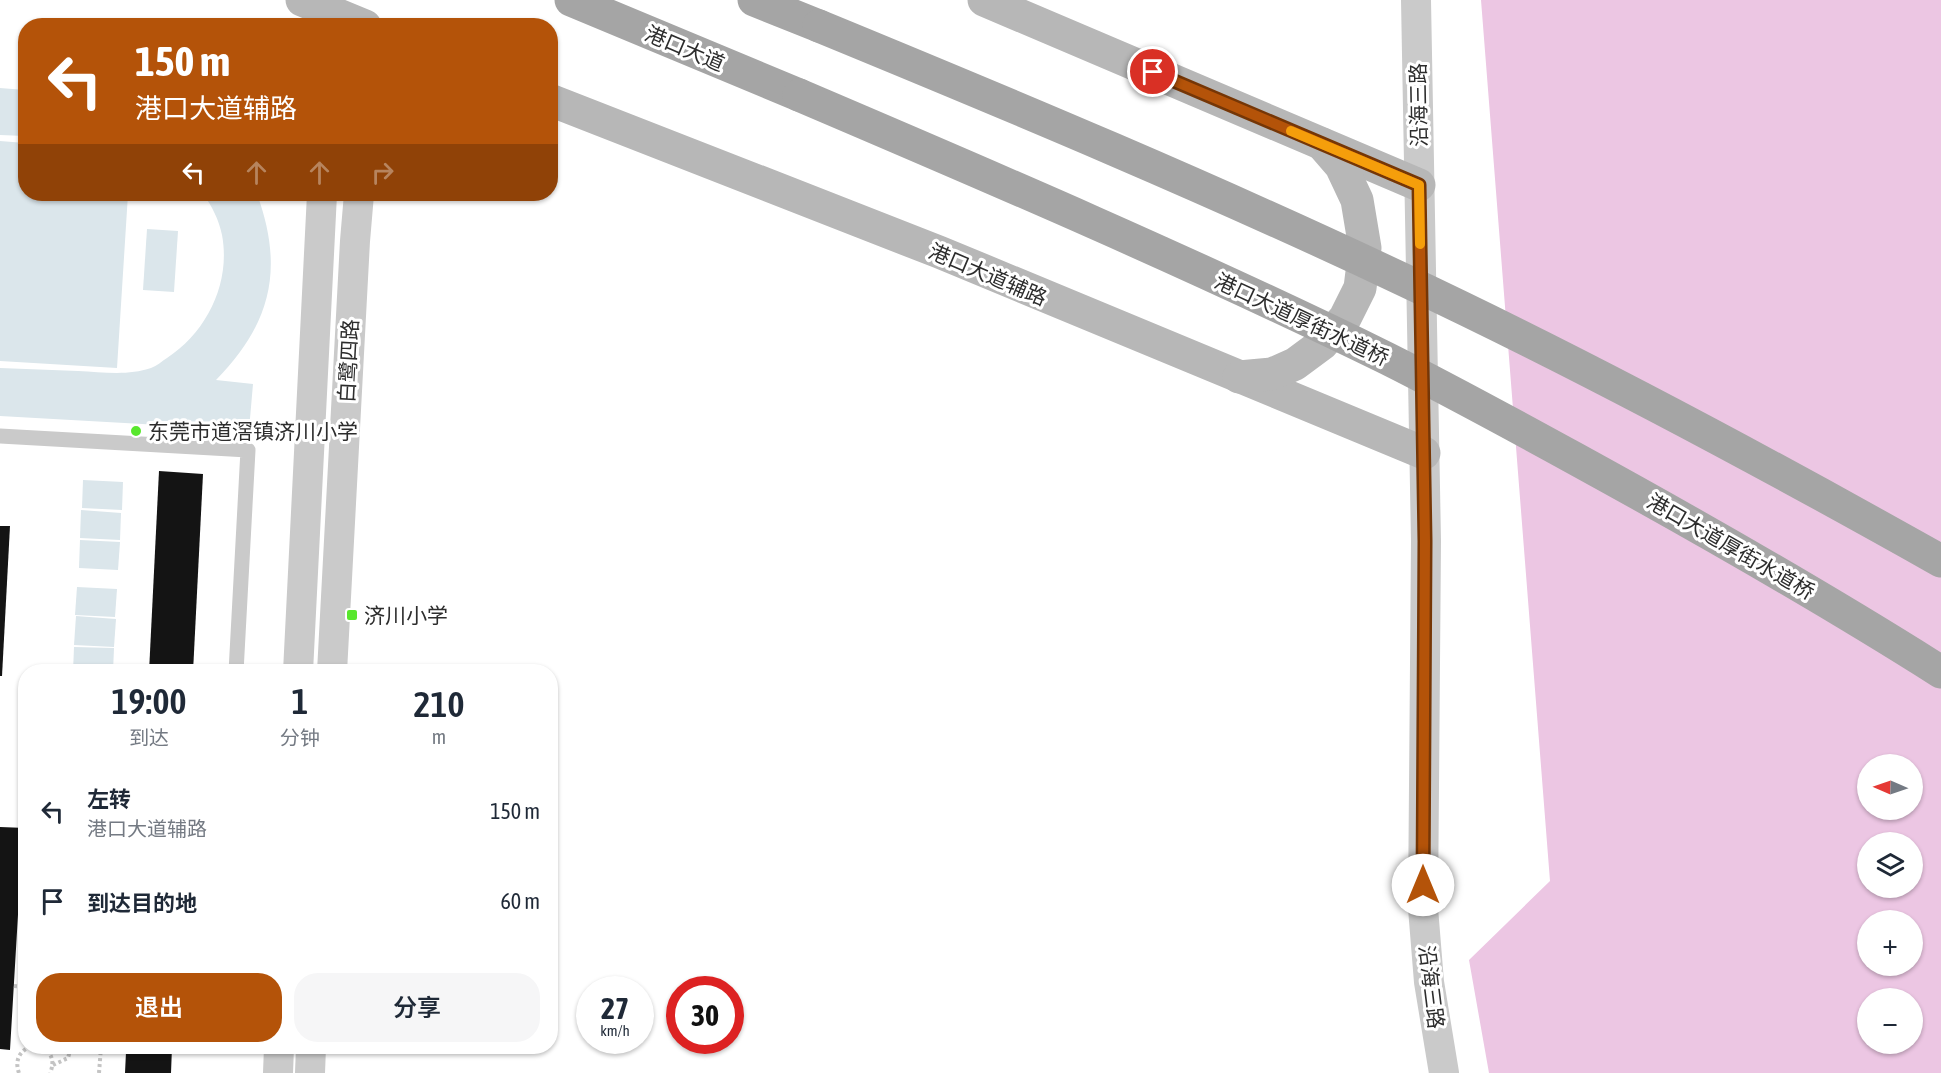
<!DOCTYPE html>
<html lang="zh">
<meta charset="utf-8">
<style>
body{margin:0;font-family:"Asap Condensed","Noto Sans SC",sans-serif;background:#f6f6f7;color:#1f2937;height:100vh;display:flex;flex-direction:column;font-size:22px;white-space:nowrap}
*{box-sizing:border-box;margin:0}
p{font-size:20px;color:#747a83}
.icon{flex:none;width:33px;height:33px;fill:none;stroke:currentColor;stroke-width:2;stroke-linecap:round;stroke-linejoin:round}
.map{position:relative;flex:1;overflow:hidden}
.side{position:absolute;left:18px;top:664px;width:540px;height:390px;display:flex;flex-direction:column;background:#fff;border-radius:24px;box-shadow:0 2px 4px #0004}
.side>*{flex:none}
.top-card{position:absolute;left:18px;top:18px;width:540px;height:183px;border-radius:24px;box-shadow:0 2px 4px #0004;background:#b45309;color:#fff;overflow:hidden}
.needle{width:39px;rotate:272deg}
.fabs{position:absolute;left:1857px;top:754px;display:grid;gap:12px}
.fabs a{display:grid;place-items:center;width:66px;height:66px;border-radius:50%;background:#fff;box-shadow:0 2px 4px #0004;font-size:30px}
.speed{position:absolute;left:576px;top:976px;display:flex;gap:12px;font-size:30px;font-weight:700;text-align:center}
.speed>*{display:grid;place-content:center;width:78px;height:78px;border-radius:50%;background:#fff;box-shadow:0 2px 4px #0004;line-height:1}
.speed small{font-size:15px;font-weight:400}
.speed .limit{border:9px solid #d22;background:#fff;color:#111}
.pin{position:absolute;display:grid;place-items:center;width:51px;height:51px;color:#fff;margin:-26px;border:3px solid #fff;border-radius:50%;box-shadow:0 2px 6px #0007}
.me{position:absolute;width:66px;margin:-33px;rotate:0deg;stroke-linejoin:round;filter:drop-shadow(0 0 4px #0008)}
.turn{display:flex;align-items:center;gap:21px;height:126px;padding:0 18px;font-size:27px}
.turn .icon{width:78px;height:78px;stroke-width:2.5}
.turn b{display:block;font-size:42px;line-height:51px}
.lanes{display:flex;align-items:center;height:57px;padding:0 18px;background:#0003;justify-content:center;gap:30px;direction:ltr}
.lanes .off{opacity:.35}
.eta{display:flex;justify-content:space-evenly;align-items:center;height:102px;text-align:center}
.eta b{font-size:36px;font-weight:600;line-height:42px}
.cta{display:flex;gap:12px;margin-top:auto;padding:12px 18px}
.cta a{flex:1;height:69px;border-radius:24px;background:#b45309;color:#fff;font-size:24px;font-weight:600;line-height:69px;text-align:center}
.cta a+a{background:#f6f6f7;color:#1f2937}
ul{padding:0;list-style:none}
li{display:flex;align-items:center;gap:18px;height:90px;padding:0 18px}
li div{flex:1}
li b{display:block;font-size:22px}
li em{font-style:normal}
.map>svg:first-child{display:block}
.green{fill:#dbe6eb}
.water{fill:#ecc6e3;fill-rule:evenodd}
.building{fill:#141414}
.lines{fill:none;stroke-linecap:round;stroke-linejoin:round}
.path{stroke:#c4c4c4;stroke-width:4;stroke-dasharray:3 3;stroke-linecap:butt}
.lane{stroke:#cacaca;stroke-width:15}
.street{stroke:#cacaca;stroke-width:30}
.secondary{stroke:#b7b7b7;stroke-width:33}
.primary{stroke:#a5a5a5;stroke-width:33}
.primary-bridge{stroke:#a5a5a5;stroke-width:33}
.route-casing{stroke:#753606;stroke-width:15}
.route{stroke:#b45309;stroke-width:10}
.slow{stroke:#f59e0b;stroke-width:10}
.poi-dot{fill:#58e72d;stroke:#fff;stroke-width:2}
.labels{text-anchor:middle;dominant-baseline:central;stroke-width:6;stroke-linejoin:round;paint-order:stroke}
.street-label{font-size:21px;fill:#2d2d2d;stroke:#fff}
.poi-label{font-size:21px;fill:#2d2d2d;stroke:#fff;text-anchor:start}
</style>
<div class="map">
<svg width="1941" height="1073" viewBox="0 0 1941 1073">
<rect width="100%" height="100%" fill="#fff"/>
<g class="green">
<polygon points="0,88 25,90 25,136 0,135"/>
<polygon points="0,141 25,143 26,194 128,194 117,368 0,361"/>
<path d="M203 194H257C284 268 272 323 216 380L253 384 249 430 0 416V368C26 369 52 370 78 371 102 372 128 376 151 368 157 366 162 361 167 358 207 332 231 283 222 235 219 220 212 206 203 194Z"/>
<polygon points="147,229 178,231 174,292 143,290"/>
<polygon points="83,480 123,482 122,510 82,508"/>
<polygon points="81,510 121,513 120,540 80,538"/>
<polygon points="80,540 120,542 118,570 79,568"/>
<polygon points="77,587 117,589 115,617 75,615"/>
<polygon points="76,616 116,619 114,647 74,645"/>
<polygon points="74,647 114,648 113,672 73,672"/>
</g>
<path class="water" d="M1481 0H1941V1073H1489L1469 960 1550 881ZM1868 765H1912V810H1868ZM1868 843H1912V888H1868ZM1868 921H1912V966H1868ZM1868 999H1912V1044H1868Z"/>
<g class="building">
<polygon points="159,471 203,474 193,672 149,672"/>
<polygon points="0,526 10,526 2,676 0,676"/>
<polygon points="0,827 26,828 26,847 22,847 10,1050 0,1049"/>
<polygon points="111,1047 172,1047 171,1073 125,1073 126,1052 111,1051"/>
</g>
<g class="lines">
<g class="path">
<polyline points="26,905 23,917 26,925"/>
<polyline points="14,986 26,987"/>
<path d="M42 1047C52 1053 55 1062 50 1073"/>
<polyline points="53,1065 68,1058 71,1047"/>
<path d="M19 1073C15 1062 18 1053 29 1047"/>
<polyline points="99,1073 101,1047"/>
</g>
<polyline class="lane" points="0,436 248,450 236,672"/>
<g class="street">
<polyline points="1416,0 1426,541 1423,908 1429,982 1444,1073"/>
<polyline points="298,672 322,194"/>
<polyline points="332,672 355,241 359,194"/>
<polyline points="278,1073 279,1047"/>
<polyline points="310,1073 311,1047"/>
</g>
<g class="secondary">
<polyline points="302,0 365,26"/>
<polyline points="984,0 1419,185"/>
<polyline points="550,100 939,252 1424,453"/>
<polyline points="1239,377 1272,374 1295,364 1322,344 1345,318 1360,288 1365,248 1357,200 1341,166 1322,144"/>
</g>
<g class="primary">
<polyline points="571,0 799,95"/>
<polyline points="754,0 819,26"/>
</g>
<g class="primary-bridge">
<path d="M819 26C1016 107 1212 189 1404 280 1587 366 1765 462 1941 561"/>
<path d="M799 95C996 179 1194 264 1386 358 1450 390 1512 424 1574 458 1698 526 1821 596 1941 672"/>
</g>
</g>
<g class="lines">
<g class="route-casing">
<polyline id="route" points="1153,72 1419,185 1425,541 1423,885"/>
</g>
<use href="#route" class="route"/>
<polyline class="slow" points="1291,131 1419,185 1420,244"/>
</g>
<g class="poi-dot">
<circle cx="136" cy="431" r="6"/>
<rect x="346" y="609" width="12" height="12" rx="3"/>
</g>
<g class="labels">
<g class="street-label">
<text transform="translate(685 48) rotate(23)">港口大道</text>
<text transform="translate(1418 105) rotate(-91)">沿海三路</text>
<text transform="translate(988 274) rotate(23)">港口大道辅路</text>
<text transform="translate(1302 319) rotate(25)">港口大道厚街水道桥</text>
<text transform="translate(348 361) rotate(-87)">白鹭四路</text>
<text transform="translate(1731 546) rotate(30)">港口大道厚街水道桥</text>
<text transform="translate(1432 987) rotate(83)">沿海三路</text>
</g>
<g class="poi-label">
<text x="148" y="431">东莞市道滘镇济川小学</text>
<text x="364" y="615">济川小学</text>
</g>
</g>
</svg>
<div class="fabs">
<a><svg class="needle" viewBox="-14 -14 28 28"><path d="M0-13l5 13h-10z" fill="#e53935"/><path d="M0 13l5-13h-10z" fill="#747a83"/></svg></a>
<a><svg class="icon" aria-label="layers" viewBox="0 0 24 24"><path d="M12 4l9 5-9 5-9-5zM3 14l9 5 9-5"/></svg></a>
<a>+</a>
<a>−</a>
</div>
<div class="speed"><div>27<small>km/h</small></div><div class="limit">30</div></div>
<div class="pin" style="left:1153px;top:72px;background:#d93025"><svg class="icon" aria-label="arrive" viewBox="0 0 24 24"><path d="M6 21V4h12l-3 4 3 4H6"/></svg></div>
<svg class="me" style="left:1423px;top:885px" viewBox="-20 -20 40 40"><circle r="19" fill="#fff"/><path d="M0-13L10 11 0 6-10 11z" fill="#b45309"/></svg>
<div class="top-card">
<div class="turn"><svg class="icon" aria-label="left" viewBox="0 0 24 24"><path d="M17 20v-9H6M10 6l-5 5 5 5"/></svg><div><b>150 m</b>港口大道辅路</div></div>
<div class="lanes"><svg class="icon" aria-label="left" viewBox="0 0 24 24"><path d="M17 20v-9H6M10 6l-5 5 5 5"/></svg><svg class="icon off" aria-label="ahead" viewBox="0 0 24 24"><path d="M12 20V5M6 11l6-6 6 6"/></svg><svg class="icon off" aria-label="ahead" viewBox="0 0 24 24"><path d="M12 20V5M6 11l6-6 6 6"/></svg><svg class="icon off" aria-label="right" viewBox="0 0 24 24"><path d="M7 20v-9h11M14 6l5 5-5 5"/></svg></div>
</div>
<section class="side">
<div class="eta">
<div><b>19:00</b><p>到达</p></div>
<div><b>1</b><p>分钟</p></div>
<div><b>210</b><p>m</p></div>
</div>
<ul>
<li><svg class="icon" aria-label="left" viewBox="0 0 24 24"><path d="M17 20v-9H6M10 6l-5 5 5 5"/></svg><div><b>左转</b><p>港口大道辅路</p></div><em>150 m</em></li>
<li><svg class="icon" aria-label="arrive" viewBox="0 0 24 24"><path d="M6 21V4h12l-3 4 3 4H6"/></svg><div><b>到达目的地</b></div><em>60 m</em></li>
</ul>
<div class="cta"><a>退出</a><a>分享</a></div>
</section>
</div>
